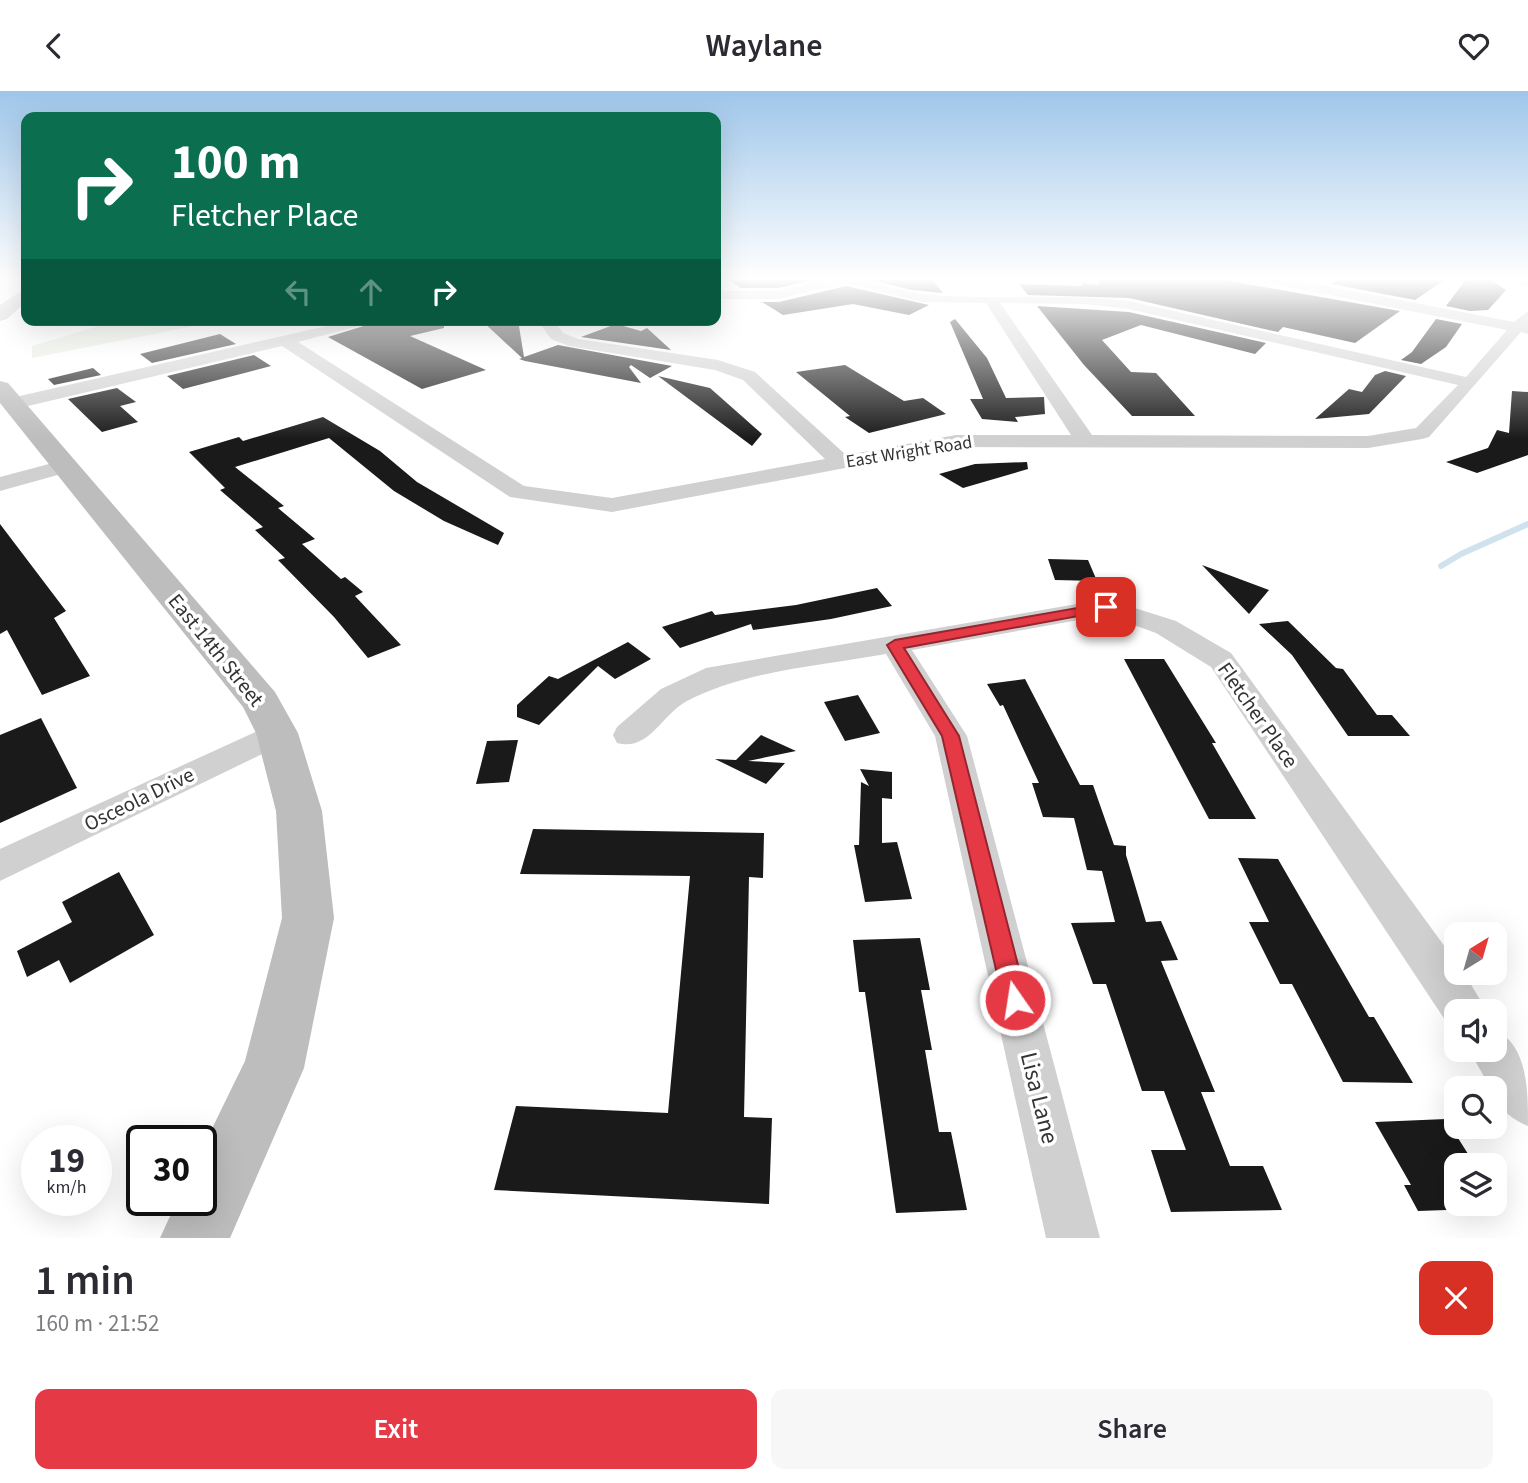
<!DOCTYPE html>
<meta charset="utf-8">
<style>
body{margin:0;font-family:"Source Sans 3",sans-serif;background:#f7f7f7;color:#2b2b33;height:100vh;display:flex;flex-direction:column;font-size:26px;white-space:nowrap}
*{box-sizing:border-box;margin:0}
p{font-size:23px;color:#7c7c81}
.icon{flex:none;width:38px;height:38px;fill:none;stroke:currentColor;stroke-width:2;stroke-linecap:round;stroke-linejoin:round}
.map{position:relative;height:1147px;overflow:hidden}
.side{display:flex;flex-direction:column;background:#fff;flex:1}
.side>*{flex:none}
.guide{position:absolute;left:21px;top:21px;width:700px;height:214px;border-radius:14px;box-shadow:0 7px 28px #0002;background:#0b6e4f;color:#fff;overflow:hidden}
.needle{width:46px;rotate:37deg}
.fabs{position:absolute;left:1444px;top:831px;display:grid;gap:14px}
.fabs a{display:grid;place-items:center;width:63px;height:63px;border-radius:14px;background:#fff;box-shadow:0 7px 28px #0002;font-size:35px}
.speed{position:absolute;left:21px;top:1034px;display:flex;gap:14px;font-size:35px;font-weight:700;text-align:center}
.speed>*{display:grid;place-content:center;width:91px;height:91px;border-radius:50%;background:#fff;box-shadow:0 7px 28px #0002;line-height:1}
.speed small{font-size:18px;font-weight:400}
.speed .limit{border:4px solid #111;border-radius:10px;background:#fff;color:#111}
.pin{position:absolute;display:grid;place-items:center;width:60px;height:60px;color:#fff;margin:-30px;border-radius:14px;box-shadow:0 4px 10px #0006}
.me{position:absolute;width:77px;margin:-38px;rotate:347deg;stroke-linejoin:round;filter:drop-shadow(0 0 5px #0008)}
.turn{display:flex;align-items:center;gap:24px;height:147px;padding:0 35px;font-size:32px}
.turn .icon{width:91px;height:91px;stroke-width:2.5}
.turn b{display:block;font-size:49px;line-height:60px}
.lanes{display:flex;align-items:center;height:66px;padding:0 35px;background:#0003;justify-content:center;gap:35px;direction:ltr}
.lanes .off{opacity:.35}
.round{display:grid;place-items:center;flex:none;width:74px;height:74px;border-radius:14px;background:#f7f7f7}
.head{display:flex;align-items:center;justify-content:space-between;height:119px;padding:0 35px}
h1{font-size:42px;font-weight:600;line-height:52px}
.button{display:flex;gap:14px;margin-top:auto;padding:14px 35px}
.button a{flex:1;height:80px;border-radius:14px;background:#e63946;color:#fff;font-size:28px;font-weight:600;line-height:80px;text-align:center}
.button a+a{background:#f7f7f7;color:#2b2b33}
header{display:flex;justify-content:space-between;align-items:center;height:91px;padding:0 35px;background:#fff;font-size:32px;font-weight:600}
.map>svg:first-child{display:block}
.green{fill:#e6ecdf}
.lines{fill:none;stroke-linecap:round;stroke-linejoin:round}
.stream{stroke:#cfe2ee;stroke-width:6}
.building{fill:#1a1a1a}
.street{fill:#d0d0d0;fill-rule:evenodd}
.secondary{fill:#bdbdbd;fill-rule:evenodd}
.route{fill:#e63946;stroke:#96252e;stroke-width:2}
.labels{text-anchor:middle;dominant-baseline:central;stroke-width:7;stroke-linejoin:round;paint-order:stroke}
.far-street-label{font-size:18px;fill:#333;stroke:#fff}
.street-label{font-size:21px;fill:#333;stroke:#fff}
.near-street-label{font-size:24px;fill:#333;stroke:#fff}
</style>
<header><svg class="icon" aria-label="back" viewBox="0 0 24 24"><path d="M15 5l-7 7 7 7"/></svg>Waylane<svg class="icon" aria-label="heart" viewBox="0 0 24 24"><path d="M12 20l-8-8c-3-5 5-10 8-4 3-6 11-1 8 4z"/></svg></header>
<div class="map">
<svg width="1528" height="1147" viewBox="0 0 1528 1147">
<rect width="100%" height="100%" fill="#fff"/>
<polygon class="green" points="119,229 225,229 32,267 32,255"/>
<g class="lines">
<polyline class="stream" points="1441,475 1461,463 1528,433"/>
</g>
<g class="building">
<polygon points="724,187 822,187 778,197 741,197"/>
<polygon points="861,187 931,187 943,202 912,199"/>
<polygon points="1099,187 1213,187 1400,220 1355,252 1283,236 1278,241 1129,207 1028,204 1019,193 1081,195 1081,192 1099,194"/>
<polygon points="1339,187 1447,187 1415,209 1332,193"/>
<polygon points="1467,187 1488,187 1506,199 1488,219 1470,220 1446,215"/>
<polygon points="846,195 929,214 909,224 853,213 783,224 762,211 779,211"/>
<polygon points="1037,215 1129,221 1266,252 1255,263 1141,234 1102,249 1131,281 1156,282 1195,325 1132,325 1084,274"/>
<polygon points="955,228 987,267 1006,307 1044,306 1045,323 1015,326 1018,331 982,328 970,308 983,308 950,231"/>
<polygon points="1436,228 1462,233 1446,256 1421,273 1401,269 1412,261"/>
<polygon points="383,229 444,229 444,237 410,245 486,279 422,298 328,246"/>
<polygon points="481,229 518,229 524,266 558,254 672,275 650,287 631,274 629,276 641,292 525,270 519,268 522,267"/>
<polygon points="616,233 641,240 647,237 671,259 581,246"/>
<polygon points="220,243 236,253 152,272 140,263"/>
<polygon points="254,264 271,275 183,298 167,285"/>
<polygon points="845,274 904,310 923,307 946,323 869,342 845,326 850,325 796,281"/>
<polygon points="93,277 101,284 54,294 48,288"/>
<polygon points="1385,280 1406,285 1369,323 1315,328 1349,298 1362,301 1375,284"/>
<polygon points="658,285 710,297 762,343 752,355"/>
<polygon points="117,297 136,311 120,315 138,331 102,341 68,308"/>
<polygon points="1512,300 1528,301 1528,364 1477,382 1446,371 1488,357 1497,339 1509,342"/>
<polygon points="323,326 380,360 417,391 504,442 498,454 444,430 394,400 329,347 235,376 284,415 278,417 315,448 302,453 341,488 345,486 363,501 355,505 401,554 368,567 334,526 278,469 285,467 255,439 263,436 220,399 225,397 189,361 239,346 243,350"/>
<polygon points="1027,371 1028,378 963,397 939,383 975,373"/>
<polygon points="0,433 66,520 54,527 90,585 42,604 7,539 0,543"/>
<polygon points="1048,468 1088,469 1097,490 1055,489"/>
<polygon points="1202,474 1269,499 1249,523"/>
<polygon points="877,497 892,515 831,528 753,539 751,533 680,557 662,536 712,520 715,524 796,514"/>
<polygon points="1288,530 1336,577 1343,578 1377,624 1392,624 1410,645 1348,645 1292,564 1259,533"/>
<polygon points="628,551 651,568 615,588 598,575 539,634 517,626 517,614 549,585 558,588"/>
<polygon points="1124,568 1164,568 1216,652 1212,652 1256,728 1209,728"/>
<polygon points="1025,588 1080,694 1093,694 1114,754 1126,755 1126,764 1146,831 1161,830 1178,869 1161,870 1215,1001 1201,1001 1230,1075 1263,1075 1282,1119 1171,1121 1151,1059 1186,1059 1164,1000 1142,1000 1106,893 1093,893 1071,832 1115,831 1102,780 1087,779 1074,727 1043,726 1032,692 1039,692 1003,614 1000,615 987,593"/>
<polygon points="858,604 880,642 845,650 824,611"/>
<polygon points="41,627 77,697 0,732 0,644"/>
<polygon points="761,644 796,660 748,670 785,672 766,693 715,668 736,669"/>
<polygon points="518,649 509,691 476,693 487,650"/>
<polygon points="860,678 892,681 892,708 882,707 882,752 897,751 912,808 865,811 854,754 859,754 861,691 869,695"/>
<polygon points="533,738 764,742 763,787 749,786 744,1026 772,1027 769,1113 494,1099 516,1015 668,1022 690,785 520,783"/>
<polygon points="1238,767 1278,768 1369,926 1374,926 1413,992 1343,991 1292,893 1280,893 1249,831 1269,831"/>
<polygon points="119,781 154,844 70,892 59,869 27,886 17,860 72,831 62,811"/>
<polygon points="920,847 930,899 921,899 932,959 925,959 939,1041 951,1041 967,1119 896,1122 865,901 859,901 853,849"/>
<polygon points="1446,1028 1475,1074 1456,1074 1456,1113 1494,1113 1494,1105 1502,1117 1418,1120 1404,1094 1411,1094 1375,1031"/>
</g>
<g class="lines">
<g class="street">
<path d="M833 187C866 187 892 199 923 203 991 210 1060 202 1129 210L1466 286 1507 239 1264 191 1257 187H1285L1514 231 1528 220V243L1521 241 1429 346 1422 348 1368 357 956 356 612 421 510 406 282 255 11 319 2 313 11 307 353 229H381L298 251 524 395 612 407 825 368 743 289 715 279 569 255 551 248 541 234 544 229H559L557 234 563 242 578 248 718 269 755 281 846 364 956 344H1071L986 212 922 211 846 192 778 208H716V200H778ZM1000 212 1084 213 1129 218 1458 294 1416 337 1368 345 1092 344Z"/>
<polygon points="1509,187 1528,187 1528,196"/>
<polygon points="64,369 72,370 75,375 72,380 0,400 0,386"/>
<path d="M1106 508 1176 530 1231 562 1456 871V882H1464L1487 920H1456V937L1449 935 1211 576 1156 542 1106 524 912 559 967 645 1100 1147H1046L935 645 886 563C820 575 747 579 687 610 662 623 649 661 617 652L613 644 617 636 661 598 706 577Z"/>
<polygon points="277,631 289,634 293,642 289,650 0,790 0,758"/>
<path d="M1494 938C1528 954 1528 998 1528 1035 1513 1029 1495 1016 1494 998H1491L1469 959H1494Z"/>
</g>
<g class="secondary">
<polygon points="26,197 26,211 7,228 0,230 0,214"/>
<polygon points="0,290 8,292 275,601 298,642 322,720 334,827 304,977 230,1147 160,1147 177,1110 201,1110 201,1060 245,970 282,827 276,720 256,642 243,616 0,312"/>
</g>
</g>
<linearGradient id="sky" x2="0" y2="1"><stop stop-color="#9ec6ea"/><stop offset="0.54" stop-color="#fff"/><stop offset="1" stop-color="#fff" stop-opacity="0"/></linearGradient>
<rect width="1528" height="348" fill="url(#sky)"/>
<polygon class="route" points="1106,512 1111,513 1111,519 904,557 959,645 1027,909 1023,917 1015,920 1007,917 1003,909 942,645 887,554 895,549"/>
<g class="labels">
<g class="far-street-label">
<text transform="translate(909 361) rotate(-9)">East Wright Road</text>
</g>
<g class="street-label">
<text transform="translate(216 559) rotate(51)">East 14th Street</text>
<text transform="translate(1258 624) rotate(55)">Fletcher Place</text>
<text transform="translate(139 708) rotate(-26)">Osceola Drive</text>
</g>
<g class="near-street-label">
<text transform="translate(1039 1007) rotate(76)">Lisa Lane</text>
</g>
</g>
</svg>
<div class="fabs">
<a><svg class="needle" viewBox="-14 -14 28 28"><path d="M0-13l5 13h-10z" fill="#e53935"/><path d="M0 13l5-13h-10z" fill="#7c7c81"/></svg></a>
<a><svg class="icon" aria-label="sound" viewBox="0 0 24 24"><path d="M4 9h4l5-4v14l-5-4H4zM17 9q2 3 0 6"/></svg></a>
<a><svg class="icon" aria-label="search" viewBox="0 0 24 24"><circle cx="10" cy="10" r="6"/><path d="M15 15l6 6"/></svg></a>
<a><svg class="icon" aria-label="layers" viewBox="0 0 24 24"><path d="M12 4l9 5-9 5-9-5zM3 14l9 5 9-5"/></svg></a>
</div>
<div class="speed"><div>19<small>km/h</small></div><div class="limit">30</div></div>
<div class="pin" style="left:1106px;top:516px;background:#d93025"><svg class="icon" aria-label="arrive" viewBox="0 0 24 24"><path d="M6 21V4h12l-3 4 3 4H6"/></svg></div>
<svg class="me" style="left:1015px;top:909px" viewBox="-20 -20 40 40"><circle r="17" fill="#e63946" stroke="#fff" stroke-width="3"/><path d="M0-11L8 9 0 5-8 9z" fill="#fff"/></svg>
<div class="guide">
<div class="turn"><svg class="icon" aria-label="right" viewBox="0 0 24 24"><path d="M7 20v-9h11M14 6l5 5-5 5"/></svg><div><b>100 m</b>Fletcher Place</div></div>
<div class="lanes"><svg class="icon off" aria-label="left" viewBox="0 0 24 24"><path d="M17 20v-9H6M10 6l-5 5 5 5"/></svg><svg class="icon off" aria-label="ahead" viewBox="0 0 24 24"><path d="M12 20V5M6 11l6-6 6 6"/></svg><svg class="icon" aria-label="right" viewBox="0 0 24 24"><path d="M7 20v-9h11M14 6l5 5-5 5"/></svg></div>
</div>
</div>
<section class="side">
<div class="head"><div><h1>1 min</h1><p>160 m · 21:52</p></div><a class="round" style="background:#d93025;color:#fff"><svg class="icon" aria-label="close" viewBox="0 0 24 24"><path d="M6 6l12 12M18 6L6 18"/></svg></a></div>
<div class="button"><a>Exit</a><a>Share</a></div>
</section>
